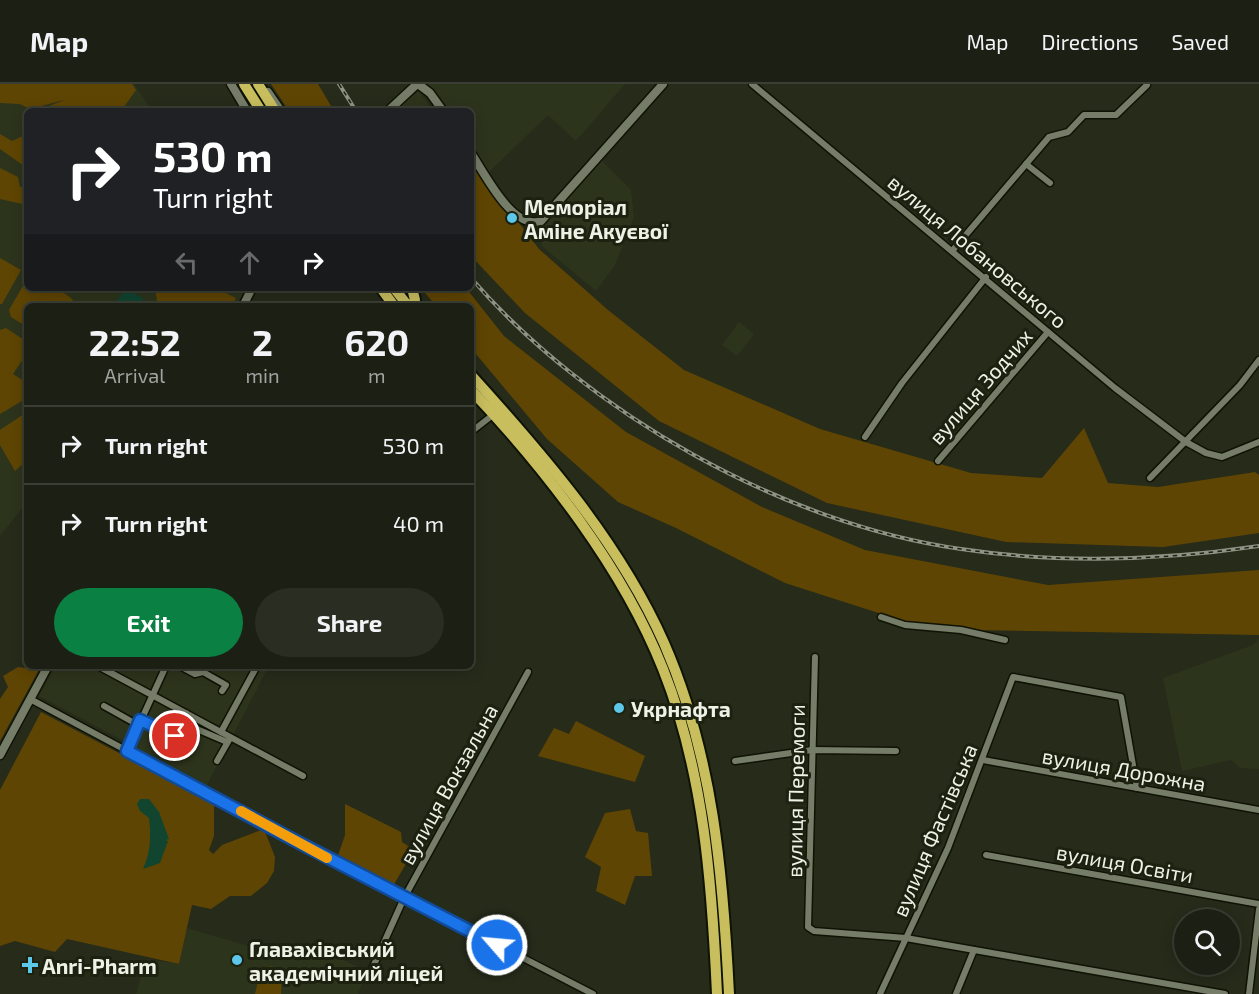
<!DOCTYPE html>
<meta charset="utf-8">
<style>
body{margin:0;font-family:"Exo 2",sans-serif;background:#292d22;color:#f1f3f6;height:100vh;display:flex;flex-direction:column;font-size:22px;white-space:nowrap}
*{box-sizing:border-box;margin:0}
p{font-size:20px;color:#a0a3a0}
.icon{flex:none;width:33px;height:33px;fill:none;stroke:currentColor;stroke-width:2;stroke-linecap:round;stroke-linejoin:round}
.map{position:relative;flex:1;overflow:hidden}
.panel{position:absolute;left:24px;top:219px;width:450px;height:366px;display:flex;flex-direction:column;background:#1c2014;border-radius:9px;box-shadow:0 3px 15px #0003,0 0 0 2px #3a3e34}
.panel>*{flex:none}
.top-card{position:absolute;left:24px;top:24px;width:450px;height:183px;border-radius:9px;box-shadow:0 3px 15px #0003,0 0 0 2px #3a3e34;background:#202124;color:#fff;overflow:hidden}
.controls{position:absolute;left:1174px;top:825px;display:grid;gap:12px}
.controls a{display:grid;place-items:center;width:66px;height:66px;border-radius:50%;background:#1c2014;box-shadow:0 3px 15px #0003,0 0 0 2px #3a3e34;font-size:30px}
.pin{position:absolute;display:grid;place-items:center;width:51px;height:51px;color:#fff;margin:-26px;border:3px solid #fff;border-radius:50%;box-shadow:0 2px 6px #0007}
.me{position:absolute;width:66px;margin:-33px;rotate:297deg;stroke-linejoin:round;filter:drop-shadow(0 0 4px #0008)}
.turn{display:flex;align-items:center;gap:21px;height:126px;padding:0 30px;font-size:27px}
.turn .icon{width:78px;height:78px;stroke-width:2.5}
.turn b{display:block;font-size:42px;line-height:51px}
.lanes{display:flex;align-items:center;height:57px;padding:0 30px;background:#0003;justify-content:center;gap:30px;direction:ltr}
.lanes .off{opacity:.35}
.eta{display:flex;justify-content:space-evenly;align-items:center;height:102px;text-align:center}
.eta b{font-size:36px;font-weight:700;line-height:42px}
.primary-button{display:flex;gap:12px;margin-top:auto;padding:12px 30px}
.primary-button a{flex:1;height:69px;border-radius:36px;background:#0b8043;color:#fff;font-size:24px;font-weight:700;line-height:69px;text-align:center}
.primary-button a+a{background:#292d22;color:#f1f3f6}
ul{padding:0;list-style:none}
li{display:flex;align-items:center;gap:18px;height:78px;padding:0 30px;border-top:2px solid #3a3e34}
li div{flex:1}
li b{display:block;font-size:22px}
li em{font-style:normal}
header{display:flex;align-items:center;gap:36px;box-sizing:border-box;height:84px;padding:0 30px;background:#1c2014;border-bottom:2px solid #3a3e34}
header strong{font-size:28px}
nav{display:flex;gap:33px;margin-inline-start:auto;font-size:21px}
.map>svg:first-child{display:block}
.built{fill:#2d341c}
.green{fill:#5f4503}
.water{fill:#114530}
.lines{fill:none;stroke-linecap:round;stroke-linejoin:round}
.street-casing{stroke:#0f1304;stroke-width:9}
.secondary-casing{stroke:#0f1304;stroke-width:11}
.highway-casing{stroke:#0f1304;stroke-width:14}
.street{stroke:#757c68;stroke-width:6}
.secondary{stroke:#757c68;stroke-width:8}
.highway{stroke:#c8be5e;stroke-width:10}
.rail-casing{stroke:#8e9385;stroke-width:4}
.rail{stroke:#1c2110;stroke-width:1.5;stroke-dasharray:4.5;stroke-linecap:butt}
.route-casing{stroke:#114b97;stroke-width:15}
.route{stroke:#1a73e8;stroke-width:10}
.slow{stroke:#f59e0b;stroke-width:10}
.poi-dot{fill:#5cc7e8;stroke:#1c2110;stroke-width:2}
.labels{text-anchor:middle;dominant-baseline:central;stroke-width:6;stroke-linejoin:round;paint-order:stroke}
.poi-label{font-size:21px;font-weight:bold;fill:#edf1e6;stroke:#1c2110;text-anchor:start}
.street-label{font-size:21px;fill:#edf1e6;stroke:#1c2110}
</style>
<header>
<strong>Map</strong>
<nav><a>Map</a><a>Directions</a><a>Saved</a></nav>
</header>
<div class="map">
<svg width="1259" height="910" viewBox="0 0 1259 910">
<rect width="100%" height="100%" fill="#262b1a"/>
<g class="built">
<polygon points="0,0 134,0 152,27 27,27 27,204 246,204 236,222 27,222 27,418 0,452"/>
<polygon points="427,0 625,0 576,57 548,31 487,90 471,66 471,27 445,27"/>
<polygon points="419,7 433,27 391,27"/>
<polygon points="600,75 631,106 634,133 615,181 596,207 543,163 535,149"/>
<polygon points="739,238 754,250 737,272 722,261"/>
<polygon points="1259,555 1259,685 1240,684 1231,676 1182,687 1163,594 1253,561"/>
<polygon points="56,582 269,582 207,701 39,612"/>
<polygon points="187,844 299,877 306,859 367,887 358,910 136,910 146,875 179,880"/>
</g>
<g class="green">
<polygon points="0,0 132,0 136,6 121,27 37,27 64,16 30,25 20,20 0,19"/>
<polygon points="271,0 318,0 334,27 289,27"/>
<polygon points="0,50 12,57 27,50 27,84 0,65"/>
<polygon points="471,76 539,165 608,226 684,286 820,345 971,389 1042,394 1084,344 1108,399 1158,403 1255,388 1259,391 1259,449 1163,463 1006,458 827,419 659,337 525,229 471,172"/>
<polygon points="0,84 18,93 20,103 27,104 27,121 0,115"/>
<polygon points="0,174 21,186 2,220 0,220"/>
<path d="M27 195V204C47 204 66 203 77 222H27V243L11 233 9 226Z"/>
<polygon points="155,204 215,204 236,214 232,222 158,222"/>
<polygon points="421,204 466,204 504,252 626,348 762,423 865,466 1048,501 1259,486 1259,551 968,546 916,541 785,499 676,444 618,418 547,355 471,264 471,222 436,222"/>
<polygon points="6,244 27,258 27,269 13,290 27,299 27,314 0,330 0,246"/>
<polygon points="27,328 27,379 25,378 15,387 0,361 0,346"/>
<polygon points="27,581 41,582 0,657 0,615 8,603 3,592 18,583 25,584"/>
<polygon points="41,628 214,719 214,752 209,766 213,770 222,761 264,745 275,773 274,787 267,799 251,812 230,812 211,825 192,821 179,880 67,855 55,868 15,857 0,862 0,706"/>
<polygon points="576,637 645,672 635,698 538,672 554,644 569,650"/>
<polygon points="345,720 401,748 402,758 414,766 393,802 337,774 345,751"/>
<polygon points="630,725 636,747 648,749 652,792 635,792 625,821 596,807 601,783 585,773 605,729"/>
<polygon points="271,882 282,889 281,910 255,910 260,889"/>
</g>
<g class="water">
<polygon points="125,205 143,214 141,222 114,222"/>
<path d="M140 715H149L159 728 169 755 165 756 168 757 160 779 143 785C151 767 151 753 149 734L140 727 137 720Z"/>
</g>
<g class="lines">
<g class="street-casing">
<g id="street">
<polyline points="752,0 1115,304 1186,358 1206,369 1222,373 1259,358"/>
<polyline points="1026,80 1050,99"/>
<polyline points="953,166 1049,53 1068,48 1084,31 1116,31 1147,1"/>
<polyline points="471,348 494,330"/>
<polyline points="865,353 902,299 986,193"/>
<polyline points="938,377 1048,248"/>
<polyline points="1150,394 1240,301 1259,276"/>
<polyline points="881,533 905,541 961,546 1005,556"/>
<polyline points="815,573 808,843 814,847 906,854 1225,910"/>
<polyline points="98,582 303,692"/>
<polyline points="180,582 195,590 203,588 226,601 222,607"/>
<polyline points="30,615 294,756 593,910"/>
<polyline points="104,622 138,641"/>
<polyline points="140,636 175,653 186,629"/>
<polyline points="192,643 227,658"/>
<polyline points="221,648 257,582"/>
<polyline points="127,667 166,582"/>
<polyline points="983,676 1259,726"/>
<polyline points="217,677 229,656"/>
<polyline points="735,677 812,666 896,667"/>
<polyline points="986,771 1259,820"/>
<polyline points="368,894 404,814 528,588"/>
<polyline points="880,910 948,764 1013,593 1121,613 1137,704"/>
<polyline points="956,910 974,866"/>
<polyline points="1249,910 1259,825"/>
</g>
</g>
<g class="secondary-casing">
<g id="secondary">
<polyline points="231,0 247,27"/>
<polyline points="418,0 430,9 443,27"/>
<polyline points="268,8 281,27"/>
<polyline points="388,27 417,0"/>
<path d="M471 69C485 90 513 147 541 137L663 0"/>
<polyline points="243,222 252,204"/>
<polyline points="0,671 48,582"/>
</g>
</g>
<g class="highway-casing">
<g id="highway">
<polyline points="244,0 261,27"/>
<polyline points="258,0 275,27"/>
<polyline points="381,204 394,222"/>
<polyline points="394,204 408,222"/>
<polyline points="411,222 415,216 412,204"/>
<path d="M471 291C545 373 619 458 664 559 713 671 723 790 729 910"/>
<path d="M471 306C545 384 623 484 663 585 704 688 712 800 717 910"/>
</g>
</g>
<use href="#street" class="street"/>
<use href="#secondary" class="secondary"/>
<use href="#highway" class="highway"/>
<g class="rail-casing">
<g id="rail">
<polyline points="339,0 356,27"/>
<path d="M471 194C588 329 784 440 961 465 1062 480 1159 477 1259 462"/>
</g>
</g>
<use href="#rail" class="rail"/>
</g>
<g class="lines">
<g class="route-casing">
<polyline id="route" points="175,652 140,636 127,667 294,756 497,861"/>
</g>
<use href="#route" class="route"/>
<polyline class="slow" points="241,727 327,774"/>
</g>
<g class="poi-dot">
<circle cx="512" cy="134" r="6"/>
<circle cx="619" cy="624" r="6"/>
<circle cx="237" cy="876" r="6"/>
<path d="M27 872h6v6h6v6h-6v6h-6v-6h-6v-6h6z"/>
</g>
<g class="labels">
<g class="poi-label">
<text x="524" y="122">Меморіал<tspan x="524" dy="24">Аміне Акуєвої</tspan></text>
<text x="631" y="624">Укрнафта</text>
<text x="249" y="864">Главахівський<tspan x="249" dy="24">академічний ліцей</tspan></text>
<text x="42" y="881">Anri-Pharm</text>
</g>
<g class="street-label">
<text transform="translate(978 167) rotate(40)">вулиця Лобановського</text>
<text transform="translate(980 302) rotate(-49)">вулиця Зодчих</text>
<text transform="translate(1124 685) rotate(10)">вулиця Дорожна</text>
<text transform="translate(448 700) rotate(-61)">вулиця Вокзальна</text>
<text transform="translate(795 707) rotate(-89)">вулиця Перемоги</text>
<text transform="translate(934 746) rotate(-67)">вулиця Фастівська</text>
<text transform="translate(1125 779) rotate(10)">вулиця Освіти</text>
</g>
</g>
</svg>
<div class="controls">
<a><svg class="icon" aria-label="search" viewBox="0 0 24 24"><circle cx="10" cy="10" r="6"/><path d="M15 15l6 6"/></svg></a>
</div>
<div class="pin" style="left:175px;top:652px;background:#d93025"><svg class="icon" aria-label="arrive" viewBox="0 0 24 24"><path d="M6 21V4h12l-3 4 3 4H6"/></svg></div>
<svg class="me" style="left:497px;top:861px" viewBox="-20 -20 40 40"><circle r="17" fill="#1a73e8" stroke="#fff" stroke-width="3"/><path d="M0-11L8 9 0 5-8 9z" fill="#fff"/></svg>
<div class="top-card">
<div class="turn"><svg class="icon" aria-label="right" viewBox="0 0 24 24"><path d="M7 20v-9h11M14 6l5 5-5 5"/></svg><div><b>530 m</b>Turn right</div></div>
<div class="lanes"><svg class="icon off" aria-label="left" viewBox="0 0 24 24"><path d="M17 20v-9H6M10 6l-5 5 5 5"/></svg><svg class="icon off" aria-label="ahead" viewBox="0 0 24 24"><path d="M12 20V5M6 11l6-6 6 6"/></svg><svg class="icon" aria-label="right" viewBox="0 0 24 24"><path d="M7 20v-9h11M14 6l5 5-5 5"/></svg></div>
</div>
<section class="panel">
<div class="eta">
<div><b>22:52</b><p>Arrival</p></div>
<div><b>2</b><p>min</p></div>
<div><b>620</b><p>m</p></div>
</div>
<ul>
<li><svg class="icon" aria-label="right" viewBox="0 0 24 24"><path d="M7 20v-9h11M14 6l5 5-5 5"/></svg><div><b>Turn right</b></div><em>530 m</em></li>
<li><svg class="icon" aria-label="right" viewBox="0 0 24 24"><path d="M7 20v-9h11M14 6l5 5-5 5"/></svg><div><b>Turn right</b></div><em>40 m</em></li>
</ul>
<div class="primary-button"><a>Exit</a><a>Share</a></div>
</section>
</div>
